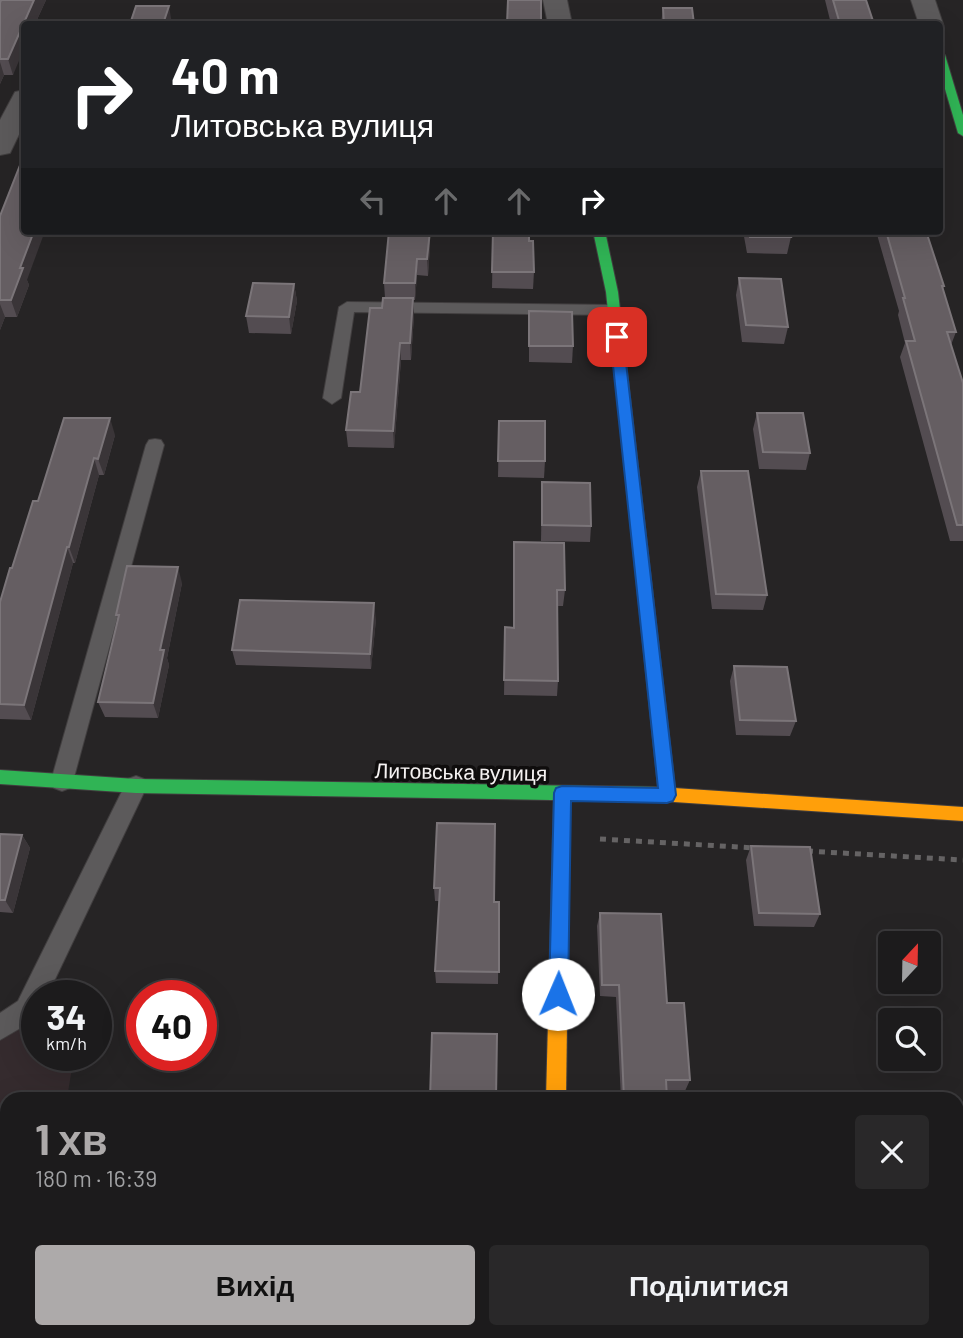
<!DOCTYPE html>
<html lang="uk">
<meta charset="utf-8">
<style>
body{margin:0;font-family:Barlow,sans-serif;background:#292829;color:#f1f3f6;height:100vh;display:flex;flex-direction:column;font-size:26px;white-space:nowrap}
*{box-sizing:border-box;margin:0}
p{font-size:23px;color:#a0a1a3}
.icon{flex:none;width:38px;height:38px;fill:none;stroke:currentColor;stroke-width:2;stroke-linecap:round;stroke-linejoin:round}
.map{position:relative;flex:1;overflow:hidden}
.details{position:absolute;left:0px;top:1092px;width:964px;height:247px;display:flex;flex-direction:column;background:#1c1b1c;border-radius:21px 21px 0 0;box-shadow:0 7px 28px #0002,0 0 0 2px #3a393b}
.details>*{flex:none}
.hud{position:absolute;left:21px;top:21px;width:922px;height:214px;border-radius:7px;box-shadow:0 7px 28px #0002,0 0 0 2px #3a393b;background:#202124;color:#fff;overflow:hidden}
.needle{width:46px;rotate:22deg}
.fabs{position:absolute;left:878px;top:931px;display:grid;gap:14px}
.fabs a{display:grid;place-items:center;width:63px;height:63px;border-radius:7px;background:#1c1b1c;box-shadow:0 7px 28px #0002,0 0 0 2px #3a393b;font-size:35px}
.speed{position:absolute;left:21px;top:980px;display:flex;gap:14px;font-size:35px;font-weight:700;text-align:center}
.speed>*{display:grid;place-content:center;width:91px;height:91px;border-radius:50%;background:#1c1b1c;box-shadow:0 7px 28px #0002,0 0 0 2px #3a393b;line-height:1}
.speed small{font-size:18px;font-weight:400}
.speed .limit{border:10px solid #d22;background:#fff;color:#111}
.pin{position:absolute;display:grid;place-items:center;width:60px;height:60px;color:#fff;margin:-30px;border-radius:14px;box-shadow:0 4px 10px #0006}
.me{position:absolute;width:77px;margin:-38px;rotate:1deg;stroke-linejoin:round;filter:drop-shadow(0 0 5px #0008)}
.turn{display:flex;align-items:center;gap:24px;height:147px;padding:0 35px;font-size:32px}
.turn .icon{width:91px;height:91px;stroke-width:2.5}
.turn b{display:block;font-size:49px;line-height:60px}
.lanes{display:flex;align-items:center;height:66px;padding:0 35px;background:#0003;justify-content:center;gap:35px;direction:ltr}
.lanes .off{opacity:.35}
.round{display:grid;place-items:center;flex:none;width:74px;height:74px;border-radius:7px;background:#292829}
.overview{display:flex;align-items:center;justify-content:space-between;height:119px;padding:0 35px}
h1{font-size:42px;font-weight:700;line-height:52px;color:#adaaaa}
.action{display:flex;gap:14px;margin-top:auto;padding:14px 35px}
.action a{flex:1;height:80px;border-radius:7px;background:#adaaaa;color:#111;font-size:28px;font-weight:700;line-height:80px;text-align:center}
.action a+a{background:#292829;color:#f1f3f6}
.map>svg:first-child{display:block}
.built{fill:#352b2e}
.lines{fill:none;stroke-linecap:round;stroke-linejoin:round}
.lane-casing{stroke:#413e3f;stroke-width:2}
.street-casing{stroke:#413e3f;stroke-width:2}
.fast-casing{stroke:#413e3f;stroke-width:2}
.slow-casing{stroke:#413e3f;stroke-width:2}
.path{stroke:#656364;stroke-width:5;stroke-dasharray:6 6;stroke-linecap:butt}
.lane{fill:#5c5a5b;fill-rule:evenodd}
.street{fill:#5c5a5b;fill-rule:evenodd}
.fast{fill:#30b455;fill-rule:evenodd}
.slow{fill:#ff9f0a;fill-rule:evenodd}
.wall{fill:#534c51}
.shaded-wall{fill:#3a3538}
.building{fill:#655e62;stroke:#7b7579;stroke-width:2}
.route{fill:#1a73e8;stroke:#114b97;stroke-width:2}
.labels{text-anchor:middle;dominant-baseline:central;stroke-width:7;stroke-linejoin:round;paint-order:stroke}
.street-label{font-size:21px;fill:#f5f2f2;stroke:#0f0d0d}
</style>
<div class="map">
<svg width="963" height="1338" viewBox="0 0 963 1338">
<rect width="100%" height="100%" fill="#262425"/>
<polygon class="built" points="37,1007 37,1055 74,1055 67,1099 7,1099 7,1332 31,1332 31,1338 0,1338 0,1016"/>
<g class="lines">
<g class="lane-casing">
<g id="lane">
<polygon points="347,302 614,305 622,310 614,315 354,312 341,398 332,404 323,398 339,307"/>
<polygon points="155,439 161,440 164,445 73,781 70,788 62,791 54,788 51,781 146,445 149,440"/>
<polygon points="136,776 144,779 147,786 47,996 37,996 36,1019 0,1040 0,1013 18,1001 128,779"/>
<rect x="0" y="1187" width="7" height="28"/>
</g>
</g>
<g class="street-casing">
<g id="street">
<polygon points="543,0 567,0 572,24 548,24"/>
<polygon points="911,0 935,0 943,24 940,29 940,24 919,24"/>
<polygon points="24,90 24,124 10,153 0,155 0,120 15,92"/>
<polygon points="525,1332 577,1332 578,1338 524,1338"/>
</g>
</g>
<g class="fast-casing">
<g id="fast">
<polygon points="940,52 945,55 963,115 963,136 958,133 940,72"/>
<polygon points="593,231 605,231 618,292 675,788 680,790 682,795 680,800 667,802 136,793 0,784 0,770 136,779 658,787 606,292"/>
</g>
</g>
<g class="slow-casing">
<g id="slow">
<polygon points="562,786 568,788 570,793 566,1099 546,1099 554,793 556,788"/>
<polygon points="674,788 963,807 963,821 674,802 668,800 666,795 668,790"/>
</g>
</g>
<g class="path">
<polyline points="600,839 756,848"/>
<polyline points="807,851 963,860"/>
</g>
<use href="#lane" class="lane"/>
<use href="#street" class="street"/>
<use href="#fast" class="fast"/>
<use href="#slow" class="slow"/>
</g>
<g class="wall">
<polygon points="1,0 46,0 35,24 24,24 13,75 4,75 0,84 0,3"/>
<polygon points="825,0 866,0 874,24 831,24"/>
<polygon points="663,8 694,24 661,24"/>
<polygon points="0,216 29,285 17,317 5,317 0,330"/>
<polygon points="430,231 430,245 428,276 417,275 415,300 413,300 414,315 411,360 401,360 394,448 348,447 346,430 360,392 385,298 384,283"/>
<polygon points="493,231 529,241 534,272 533,289 492,288"/>
<polygon points="743,231 789,231 791,237 787,254 747,253"/>
<polygon points="876,231 926,231 944,286 943,290 956,332 951,345 963,383 963,541 950,541 900,357 905,343 898,315 899,311"/>
<polygon points="739,278 788,327 784,344 742,342 736,295"/>
<polygon points="294,284 297,301 291,334 249,333 246,316"/>
<polygon points="529,311 573,346 572,363 529,362"/>
<polygon points="757,413 810,453 806,470 759,469 753,429"/>
<polygon points="499,421 545,461 544,478 498,477"/>
<polygon points="115,435 104,475 99,475 75,563 73,563 31,720 0,719 0,602 38,501"/>
<polygon points="701,471 767,595 763,610 712,609 697,487"/>
<polygon points="542,482 591,526 590,542 541,541"/>
<polygon points="513,558 565,590 563,606 557,606 558,681 557,696 504,695 505,627 513,628"/>
<polygon points="182,583 167,658 169,665 158,718 105,717 98,702 118,621 116,615"/>
<polygon points="376,619 371,669 236,665 232,650"/>
<polygon points="734,666 796,721 790,736 736,735 730,681"/>
<polygon points="437,823 494,902 499,902 498,984 436,983 435,971 439,901 435,901 434,888"/>
<polygon points="0,834 22,835 30,848 13,913 0,912"/>
<polygon points="751,846 820,914 814,927 754,926 746,860"/>
<polygon points="600,913 667,1003 690,1080 685,1091 666,1090 667,1099 621,1099 616,997 600,996 597,926"/>
<rect x="630" y="1332" width="69" height="6"/>
</g>
<g class="shaded-wall">
<polygon points="34,0 46,0 35,24 24,24 24,49 13,75 8,59"/>
<polygon points="169,6 172,24 163,24"/>
<polygon points="0,62 4,75 0,84"/>
<polygon points="34,231 45,231 27,280 29,285 17,317 11,300 20,268"/>
<polygon points="430,231 430,245 428,276 427,259"/>
<polygon points="417,259 417,275 415,300 415,283"/>
<polygon points="294,284 297,301 291,334 289,317"/>
<polygon points="413,298 414,315 411,360 410,343"/>
<polygon points="0,304 5,317 0,330"/>
<polygon points="400,343 401,360 394,448 393,431"/>
<polygon points="110,418 115,435 104,475 98,459"/>
<polygon points="94,458 99,475 75,563 69,547"/>
<polygon points="67,547 73,563 31,720 24,705"/>
<polygon points="178,567 182,583 167,658 169,665 158,718 153,703 160,650"/>
<polygon points="374,603 376,619 371,669 370,654"/>
<polygon points="22,835 30,848 13,913 5,900"/>
</g>
<g class="building">
<polygon points="1,0 34,0 8,59 0,59 0,3"/>
<polygon points="508,0 541,0 541,24 507,24"/>
<polygon points="833,0 866,0 874,24 840,24"/>
<polygon points="136,6 169,6 163,24 130,24"/>
<polygon points="663,8 692,8 694,24 664,24"/>
<polygon points="24,155 24,231 34,231 20,268 23,268 11,300 0,300 0,216"/>
<polygon points="389,231 430,231 427,259 417,259 415,283 384,283"/>
<polygon points="493,231 529,231 529,241 533,241 534,272 492,272"/>
<polygon points="749,231 789,231 791,237 750,237"/>
<polygon points="886,231 926,231 944,286 942,286 956,332 947,332 963,383 963,525 957,525 906,341 915,341 903,298 905,298"/>
<polygon points="739,278 781,279 788,327 746,325"/>
<polygon points="253,283 294,284 289,317 246,316"/>
<polygon points="383,298 413,298 410,343 400,343 393,431 346,430 351,392 360,392 370,308 382,308"/>
<polygon points="529,311 572,312 573,346 529,346"/>
<polygon points="757,413 803,413 810,453 763,452"/>
<polygon points="64,418 110,418 98,459 94,458 69,547 67,547 24,705 0,704 0,602 10,568 12,568 33,501 38,501"/>
<polygon points="499,421 545,421 545,461 498,461"/>
<polygon points="701,471 748,471 767,595 716,594"/>
<polygon points="542,482 590,483 591,526 542,525"/>
<polygon points="514,542 564,543 565,590 557,590 558,681 504,680 505,627 514,628"/>
<polygon points="127,566 178,567 160,650 164,650 153,703 98,702 119,615 116,615"/>
<polygon points="240,600 374,603 370,654 232,650"/>
<polygon points="734,666 787,667 796,721 740,720"/>
<polygon points="437,823 495,824 494,902 499,902 499,972 435,971 440,888 434,888"/>
<polygon points="0,834 22,835 5,900 0,900"/>
<polygon points="751,846 810,847 820,914 759,913"/>
<polygon points="600,913 661,914 667,1003 684,1003 690,1080 666,1080 667,1099 624,1099 619,985 602,985"/>
<polygon points="432,1033 497,1034 496,1099 430,1099"/>
<polygon points="633,1332 699,1332 699,1338 634,1338"/>
</g>
<polygon class="route" points="617,333 623,337 676,795 673,801 667,803 571,801 568,994 565,1001 558,1003 552,1001 549,994 554,793 556,788 562,786 658,788 610,337"/>
<g class="labels">
<g class="street-label">
<text transform="translate(461 771) rotate(1)">Литовська вулиця</text>
</g>
</g>
</svg>
<div class="fabs">
<a><svg class="needle" viewBox="-14 -14 28 28"><path d="M0-13l5 13h-10z" fill="#e53935"/><path d="M0 13l5-13h-10z" fill="#a0a1a3"/></svg></a>
<a><svg class="icon" aria-label="search" viewBox="0 0 24 24"><circle cx="10" cy="10" r="6"/><path d="M15 15l6 6"/></svg></a>
</div>
<div class="speed"><div>34<small>km/h</small></div><div class="limit">40</div></div>
<div class="pin" style="left:617px;top:337px;background:#d93025"><svg class="icon" aria-label="arrive" viewBox="0 0 24 24"><path d="M6 21V4h12l-3 4 3 4H6"/></svg></div>
<svg class="me" style="left:558px;top:994px" viewBox="-20 -20 40 40"><circle r="19" fill="#fff"/><path d="M0-13L10 11 0 6-10 11z" fill="#1a73e8"/></svg>
<div class="hud">
<div class="turn"><svg class="icon" aria-label="right" viewBox="0 0 24 24"><path d="M7 20v-9h11M14 6l5 5-5 5"/></svg><div><b>40 m</b>Литовська вулиця</div></div>
<div class="lanes"><svg class="icon off" aria-label="left" viewBox="0 0 24 24"><path d="M17 20v-9H6M10 6l-5 5 5 5"/></svg><svg class="icon off" aria-label="ahead" viewBox="0 0 24 24"><path d="M12 20V5M6 11l6-6 6 6"/></svg><svg class="icon off" aria-label="ahead" viewBox="0 0 24 24"><path d="M12 20V5M6 11l6-6 6 6"/></svg><svg class="icon" aria-label="right" viewBox="0 0 24 24"><path d="M7 20v-9h11M14 6l5 5-5 5"/></svg></div>
</div>
<section class="details">
<div class="overview"><div><h1>1 хв</h1><p>180 m · 16:39</p></div><a class="round"><svg class="icon" aria-label="close" viewBox="0 0 24 24"><path d="M6 6l12 12M18 6L6 18"/></svg></a></div>
<div class="action"><a>Вихід</a><a>Поділитися</a></div>
</section>
</div>
